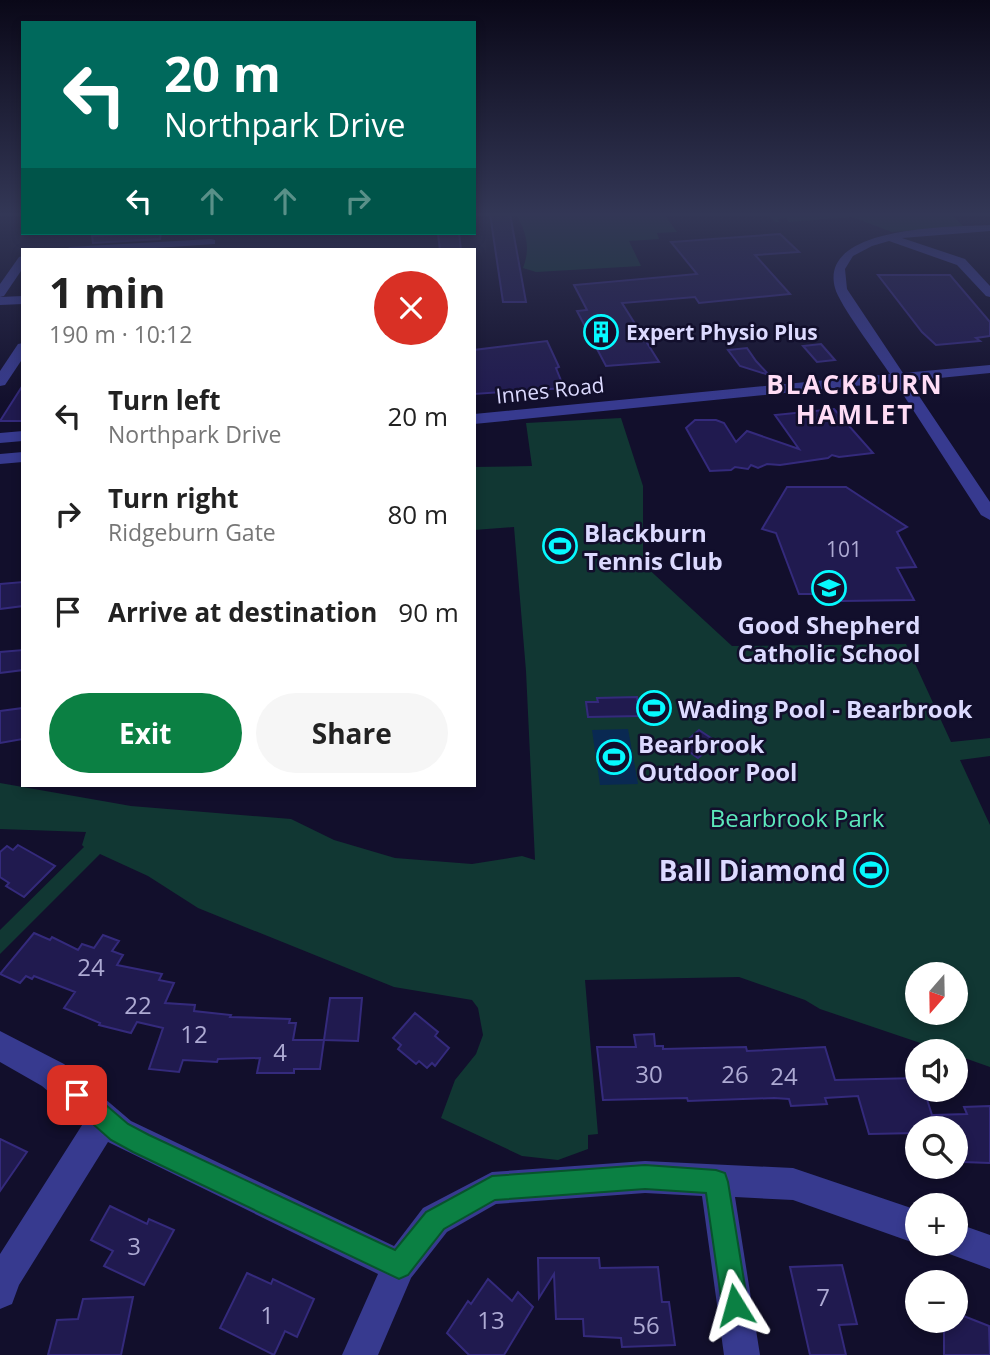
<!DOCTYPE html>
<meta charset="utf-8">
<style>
body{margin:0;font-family:"Open Sans",sans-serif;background:#f6f6f6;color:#222;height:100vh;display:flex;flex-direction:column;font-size:26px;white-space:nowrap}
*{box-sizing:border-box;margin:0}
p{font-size:23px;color:#767676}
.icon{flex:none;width:38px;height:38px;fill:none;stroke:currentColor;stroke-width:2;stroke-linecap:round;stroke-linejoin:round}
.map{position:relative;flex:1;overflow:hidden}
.panel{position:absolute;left:21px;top:248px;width:455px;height:539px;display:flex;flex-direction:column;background:#fff;border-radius:0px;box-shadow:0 4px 10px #0003}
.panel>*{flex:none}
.hud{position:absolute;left:21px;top:21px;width:455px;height:214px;border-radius:0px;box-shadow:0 4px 10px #0003;background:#00695c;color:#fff;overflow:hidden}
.needle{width:46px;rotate:200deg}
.buttons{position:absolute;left:905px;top:962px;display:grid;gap:14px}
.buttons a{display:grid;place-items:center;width:63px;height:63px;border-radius:50%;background:#fff;box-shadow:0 4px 10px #0003;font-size:35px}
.pin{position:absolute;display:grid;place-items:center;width:60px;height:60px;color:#fff;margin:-30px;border-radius:14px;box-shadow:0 4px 10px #0006}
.me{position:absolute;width:77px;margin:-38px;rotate:352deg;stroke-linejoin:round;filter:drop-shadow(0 0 5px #0008)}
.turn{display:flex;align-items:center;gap:24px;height:147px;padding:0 28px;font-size:32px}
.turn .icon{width:91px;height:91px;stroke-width:2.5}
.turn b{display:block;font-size:49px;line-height:60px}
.lanes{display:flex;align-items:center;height:66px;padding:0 28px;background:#0003;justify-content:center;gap:35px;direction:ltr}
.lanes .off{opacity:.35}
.round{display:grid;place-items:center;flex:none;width:74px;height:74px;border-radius:37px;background:#f6f6f6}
.overview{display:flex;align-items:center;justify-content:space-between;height:119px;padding:0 28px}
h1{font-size:42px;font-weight:700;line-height:52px}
.primary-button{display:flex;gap:14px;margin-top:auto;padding:14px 28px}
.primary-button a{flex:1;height:80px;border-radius:42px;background:#0b8043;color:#fff;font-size:28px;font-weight:700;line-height:80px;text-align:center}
.primary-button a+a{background:#f6f6f6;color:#222}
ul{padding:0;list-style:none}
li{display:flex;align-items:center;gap:21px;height:98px;padding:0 28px}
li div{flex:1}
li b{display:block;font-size:26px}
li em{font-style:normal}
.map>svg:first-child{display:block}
.green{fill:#113733;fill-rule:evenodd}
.water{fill:#092952}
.building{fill:#201a4f;stroke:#342a7c;stroke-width:2}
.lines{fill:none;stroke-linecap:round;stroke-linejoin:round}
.minor{fill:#373a8f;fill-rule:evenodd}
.route{fill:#0b8043;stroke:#07532c;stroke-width:2}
.labels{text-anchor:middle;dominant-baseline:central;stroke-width:5;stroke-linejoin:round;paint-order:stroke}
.far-poi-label{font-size:21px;font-weight:bold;fill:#dcdaff;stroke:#120f2c;text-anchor:start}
.far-street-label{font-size:21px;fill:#dcdaff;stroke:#120f2c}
.number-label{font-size:21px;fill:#adaad3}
.poi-label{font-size:24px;font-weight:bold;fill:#dcdaff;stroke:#120f2c;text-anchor:start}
.park-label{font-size:24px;fill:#5ce9bb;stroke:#120f2c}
.near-number-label{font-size:24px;fill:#adaad3}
.far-district-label{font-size:26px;font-weight:bold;letter-spacing:2px;fill:#ffdcf5;stroke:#120f2c}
.near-poi-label{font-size:28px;font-weight:bold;fill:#dcdaff;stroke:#120f2c;text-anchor:end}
</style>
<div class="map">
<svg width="990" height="1355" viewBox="0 0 990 1355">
<rect width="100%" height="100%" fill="#120f2c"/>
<g class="green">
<path d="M516 214H664L677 232 657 233 659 239 629 241 641 266 536 272 523 268C531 247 526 232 516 214Z"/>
<polygon points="767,214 951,214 964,227 892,232 852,217 789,222 786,218 778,219 779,222 775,222"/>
<path d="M621 418 643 486V564L732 646 906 644 951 742 990 738V756L960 760 990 825V1067L956 1055V1052H947L820 1009 805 1000 739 977 585 980 598 1134 588 1135V1149L558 1160 522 1156 441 1118 455 1080 476 1054 483 1035 478 1008 472 1000 394 987 198 908 148 876 100 854 0 954V930L84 847 82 845 86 832 0 829V783L131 806 291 819 334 840 395 858 472 864 522 856 535 860 526 671 514 527 474 530V467L532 466 526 423ZM917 975H956V1013H917Z"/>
</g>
<polygon class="water" points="628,729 638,784 600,785 592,730"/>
<g class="building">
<polygon points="490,214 510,214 526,302 503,302"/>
<polygon points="141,233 161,233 160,239 93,243 92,236"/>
<polygon points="459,233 461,250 440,250 438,234"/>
<polygon points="780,234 799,252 755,255 790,294 699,303 695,297 622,303 659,362 606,366 577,311 587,310 574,285 697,274 671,242"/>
<polygon points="878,275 950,275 990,322 990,336 976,338 980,341 936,345 922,332"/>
<polygon points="547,341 559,367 556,368 564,388 474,394 474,350"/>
<polygon points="821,344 835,360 817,362 803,346"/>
<polygon points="747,348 756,361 769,375 740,366 728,350"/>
<polygon points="23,385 23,421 0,421"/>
<polygon points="834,409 873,453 839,457 832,455 828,458 780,465 767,464 758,468 751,465 748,469 735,467 731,470 710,471 686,428 695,420 716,420 724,423 736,442 747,431 799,449 775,415"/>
<polygon points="787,487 846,487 907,527 897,532 916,567 897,568 914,600 842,601 839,594 799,594 776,533 762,529"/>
<polygon points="23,582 23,606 0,609 0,584"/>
<polygon points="23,650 23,670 0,673 0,652"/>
<polygon points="637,697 640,716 588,717 586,702 598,702 597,698"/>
<polygon points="23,708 23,739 0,743 0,711"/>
<polygon points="699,730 717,742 698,758 681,746"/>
<polygon points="18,845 55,866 24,897 6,886 9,883 0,877 0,852 7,846 13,850"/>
<polygon points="34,933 50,940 52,937 78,950 82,944 94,948 103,935 119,941 112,951 123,955 117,965 162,974 159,980 174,983 165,1003 195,1005 194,1011 231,1015 230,1017 290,1019 289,1023 296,1023 293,1040 324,1040 320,1069 294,1069 294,1073 257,1073 260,1058 218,1059 217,1062 183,1060 179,1072 149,1069 163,1028 137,1022 131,1033 99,1025 100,1023 64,1008 75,992 34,976 32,979 26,976 20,983 0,974"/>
<polygon points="330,998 362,998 358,1041 324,1040"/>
<polygon points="415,1013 438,1032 435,1036 449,1048 435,1066 432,1063 427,1068 419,1061 416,1064 398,1049 401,1045 393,1038"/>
<polygon points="654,1034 655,1046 663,1046 663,1049 746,1047 747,1051 825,1047 835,1080 917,1078 917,1090 924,1090 932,1115 967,1114 964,1107 990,1106 990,1163 963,1162 956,1142 956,1129 917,1129 917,1133 869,1134 858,1096 825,1098 827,1104 791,1106 789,1099 774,1098 688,1101 687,1098 603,1100 597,1047 636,1047 634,1035"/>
<polygon points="0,1139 27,1152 0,1191"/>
<polygon points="110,1206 147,1224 149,1219 174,1230 144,1285 104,1266 113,1251 91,1240"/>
<polygon points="538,1258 599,1258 600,1268 658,1267 662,1302 669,1302 675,1345 622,1347 621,1338 584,1336 583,1319 556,1319 554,1274 539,1298"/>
<polygon points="842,1265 857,1324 839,1325 846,1355 810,1355 790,1267"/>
<polygon points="247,1273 271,1284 273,1279 314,1299 297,1337 285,1331 274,1355 220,1328"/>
<polygon points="488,1279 512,1301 518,1292 533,1307 504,1355 469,1355 447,1333 468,1301 471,1304"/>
<polygon points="133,1297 121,1355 48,1355 57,1320 78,1319 83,1299"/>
<polygon points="956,1313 989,1326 990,1355 944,1355 944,1321 956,1321"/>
</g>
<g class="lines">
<g class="minor">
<path d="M990 225V231L902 238 965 259 990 286V297L986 296 957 265 889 241 872 246 853 256 845 269 847 289 903 373 990 365V373L909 381 990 502V520L981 515 895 382 474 424V414L890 374C878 356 839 304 835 288 818 225 953 227 990 225Z"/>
<polygon points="211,239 215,240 215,244 126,250 64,250 70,247"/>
<polygon points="23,256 23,268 4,296 0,297 0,284 19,257"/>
<polygon points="23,296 23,304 0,305 0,297"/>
<polygon points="23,343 23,358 5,385 0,386 0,371 18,344"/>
<polygon points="23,431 23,441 0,443 0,433"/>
<polygon points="23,452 23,462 0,464 0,454"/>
<polygon points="0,1031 64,1064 131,1121 394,1246 423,1208 492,1172 645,1161 793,1168 917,1210 917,1244 793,1200 735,1197 760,1355 724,1355 702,1196 645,1193 496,1204 447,1232 411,1278 378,1355 342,1355 378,1274 108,1142 19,1285 12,1304 0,1309 0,1254 84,1122 42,1086 0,1062"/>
<polygon points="956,1223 990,1235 990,1269 944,1252 941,1244 956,1244"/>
</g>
</g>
<linearGradient id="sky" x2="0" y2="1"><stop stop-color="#0a0818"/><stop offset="0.53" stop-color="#333756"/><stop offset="1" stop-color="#333756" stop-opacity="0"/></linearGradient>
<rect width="990" height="404" fill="url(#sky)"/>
<polygon class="route" points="77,1084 85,1087 128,1124 149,1135 395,1250 426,1212 492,1176 645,1165 716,1170 725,1173 728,1182 748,1305 744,1315 735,1318 725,1315 722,1305 706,1193 645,1189 495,1200 444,1229 408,1275 399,1279 133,1152 111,1140 69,1103 66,1095 69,1087"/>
<defs>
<g id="building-ring" transform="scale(1.75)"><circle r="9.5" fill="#120f2c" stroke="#06f9ff" stroke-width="1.5"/><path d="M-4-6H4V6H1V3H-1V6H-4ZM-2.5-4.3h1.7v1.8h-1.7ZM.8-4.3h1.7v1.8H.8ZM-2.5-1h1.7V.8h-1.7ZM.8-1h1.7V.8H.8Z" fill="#06f9ff"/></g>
<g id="stadium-ring" transform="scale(1.75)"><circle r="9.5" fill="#120f2c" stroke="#06f9ff" stroke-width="1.5"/><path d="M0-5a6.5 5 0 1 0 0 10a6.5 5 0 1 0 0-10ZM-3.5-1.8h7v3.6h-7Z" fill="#06f9ff"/></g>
<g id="school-ring" transform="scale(1.75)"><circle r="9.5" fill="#120f2c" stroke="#06f9ff" stroke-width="1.5"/><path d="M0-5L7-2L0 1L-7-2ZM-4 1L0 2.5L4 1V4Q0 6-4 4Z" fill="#06f9ff"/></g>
</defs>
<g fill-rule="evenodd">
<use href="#building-ring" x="601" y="332"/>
<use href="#stadium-ring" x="560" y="546"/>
<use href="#school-ring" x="829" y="588"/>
<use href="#stadium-ring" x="654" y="708"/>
<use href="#stadium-ring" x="614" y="757"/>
<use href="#stadium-ring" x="871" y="870"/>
</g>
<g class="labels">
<g class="far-poi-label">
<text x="626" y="332">Expert Physio Plus</text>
</g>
<g class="far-street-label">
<text transform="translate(550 390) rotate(-6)">Innes Road</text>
</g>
<g class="number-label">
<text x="844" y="549">101</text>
</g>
<g class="poi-label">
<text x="584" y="532">Blackburn<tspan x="584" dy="28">Tennis Club</tspan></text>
<text x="829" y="624" text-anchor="middle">Good Shepherd<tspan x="829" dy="28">Catholic School</tspan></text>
<text x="678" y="708">Wading Pool - Bearbrook</text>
<text x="638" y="743">Bearbrook<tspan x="638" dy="28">Outdoor Pool</tspan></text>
</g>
<g class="park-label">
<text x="797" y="817">Bearbrook Park</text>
</g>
<g class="near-number-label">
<text x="91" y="966">24</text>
<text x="138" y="1004">22</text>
<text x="194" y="1033">12</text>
<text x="280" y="1051">4</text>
<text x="649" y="1073">30</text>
<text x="735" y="1073">26</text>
<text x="784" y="1075">24</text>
<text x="134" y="1245">3</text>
<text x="823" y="1296">7</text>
<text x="267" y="1314">1</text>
<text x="491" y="1319">13</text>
<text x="646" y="1324">56</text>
</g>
<g class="far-district-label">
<text x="855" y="384">BLACKBURN<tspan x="855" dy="30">HAMLET</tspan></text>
</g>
<g class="near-poi-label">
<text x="846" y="870">Ball Diamond</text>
</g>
</g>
</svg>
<div class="buttons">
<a><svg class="needle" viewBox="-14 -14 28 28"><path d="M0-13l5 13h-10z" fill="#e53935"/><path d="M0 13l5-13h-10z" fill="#767676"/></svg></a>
<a><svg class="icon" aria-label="sound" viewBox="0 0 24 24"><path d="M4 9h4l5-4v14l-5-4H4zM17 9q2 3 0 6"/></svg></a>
<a><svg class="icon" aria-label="search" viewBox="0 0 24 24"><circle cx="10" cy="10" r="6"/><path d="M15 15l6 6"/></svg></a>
<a>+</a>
<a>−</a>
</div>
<div class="pin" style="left:77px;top:1095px;background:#d93025"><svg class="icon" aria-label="arrive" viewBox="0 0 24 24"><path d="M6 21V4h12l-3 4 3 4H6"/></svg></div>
<svg class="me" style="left:735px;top:1305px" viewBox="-20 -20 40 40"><path d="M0-17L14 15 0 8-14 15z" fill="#0b8043" stroke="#fff" stroke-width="4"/></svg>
<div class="hud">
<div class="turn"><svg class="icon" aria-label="left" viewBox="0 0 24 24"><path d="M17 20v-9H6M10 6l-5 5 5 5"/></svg><div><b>20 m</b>Northpark Drive</div></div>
<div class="lanes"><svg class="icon" aria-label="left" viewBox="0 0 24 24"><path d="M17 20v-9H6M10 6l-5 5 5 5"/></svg><svg class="icon off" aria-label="ahead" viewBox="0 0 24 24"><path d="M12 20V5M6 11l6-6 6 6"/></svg><svg class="icon off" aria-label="ahead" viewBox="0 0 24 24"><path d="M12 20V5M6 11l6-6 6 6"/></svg><svg class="icon off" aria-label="right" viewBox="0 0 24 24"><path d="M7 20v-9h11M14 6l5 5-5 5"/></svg></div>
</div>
<section class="panel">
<div class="overview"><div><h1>1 min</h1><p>190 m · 10:12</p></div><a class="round" style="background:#d93025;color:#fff"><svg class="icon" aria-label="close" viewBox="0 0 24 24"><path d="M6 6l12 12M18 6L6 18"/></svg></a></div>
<ul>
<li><svg class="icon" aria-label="left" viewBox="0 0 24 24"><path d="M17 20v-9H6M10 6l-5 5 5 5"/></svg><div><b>Turn left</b><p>Northpark Drive</p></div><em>20 m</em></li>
<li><svg class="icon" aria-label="right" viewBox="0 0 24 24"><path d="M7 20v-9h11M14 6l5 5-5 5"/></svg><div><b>Turn right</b><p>Ridgeburn Gate</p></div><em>80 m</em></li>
<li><svg class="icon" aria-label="arrive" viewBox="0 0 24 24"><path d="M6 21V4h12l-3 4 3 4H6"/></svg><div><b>Arrive at destination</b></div><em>90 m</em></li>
</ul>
<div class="primary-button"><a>Exit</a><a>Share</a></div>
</section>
</div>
